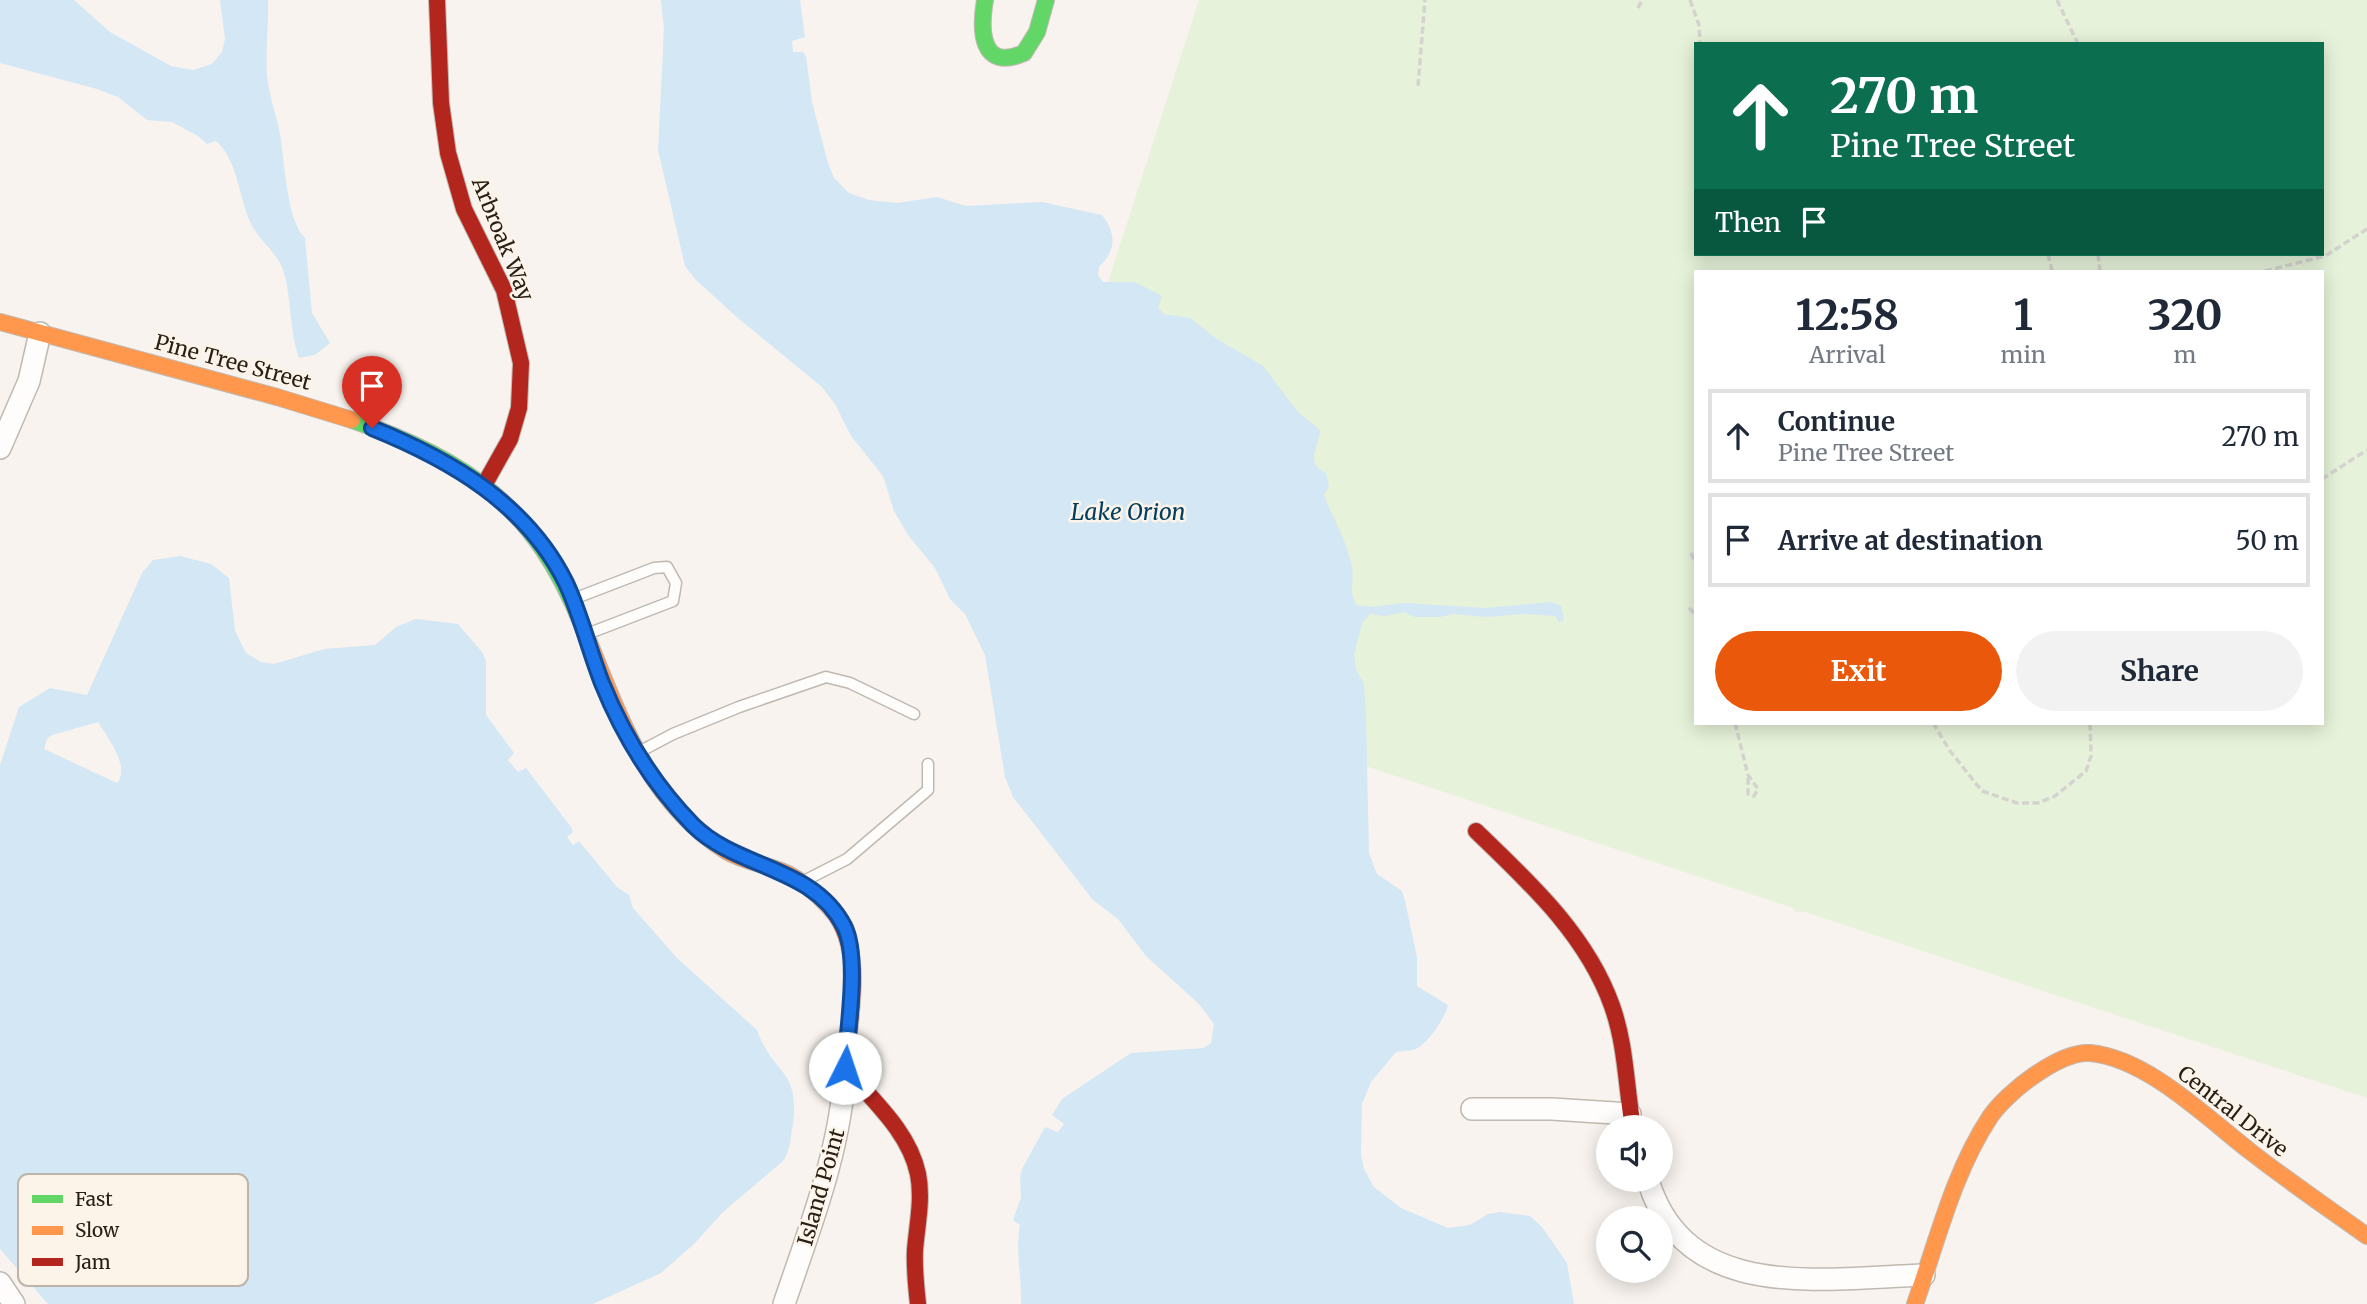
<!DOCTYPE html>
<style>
body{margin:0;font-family:Merriweather,serif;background:#f2f2f3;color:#1f2937;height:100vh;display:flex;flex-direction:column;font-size:26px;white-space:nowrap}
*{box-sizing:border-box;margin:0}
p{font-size:23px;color:#747a83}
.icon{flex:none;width:38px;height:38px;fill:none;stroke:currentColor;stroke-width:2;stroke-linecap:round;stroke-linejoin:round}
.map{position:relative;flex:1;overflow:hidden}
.details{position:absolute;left:1694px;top:270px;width:630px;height:455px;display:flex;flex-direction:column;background:#fff;border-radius:0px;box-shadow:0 4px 18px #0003}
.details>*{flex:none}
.banner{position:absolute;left:1694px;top:42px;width:630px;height:214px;border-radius:0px;box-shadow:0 4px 18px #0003;background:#0b6e4f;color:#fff;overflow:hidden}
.fabs{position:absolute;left:1596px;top:1115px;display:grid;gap:14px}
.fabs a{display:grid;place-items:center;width:77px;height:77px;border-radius:50%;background:#fff;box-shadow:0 4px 18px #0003;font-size:35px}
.pin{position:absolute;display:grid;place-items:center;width:60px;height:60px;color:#fff;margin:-72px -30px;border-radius:50% 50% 50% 0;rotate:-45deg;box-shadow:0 0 7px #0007}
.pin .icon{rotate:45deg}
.me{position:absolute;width:77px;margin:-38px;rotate:4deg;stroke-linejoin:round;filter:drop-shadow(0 0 5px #0008)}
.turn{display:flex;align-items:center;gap:24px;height:147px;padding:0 21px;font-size:32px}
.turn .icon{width:91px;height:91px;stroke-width:2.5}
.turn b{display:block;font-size:49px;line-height:60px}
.then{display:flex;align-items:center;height:66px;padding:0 21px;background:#0003;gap:14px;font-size:26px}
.eta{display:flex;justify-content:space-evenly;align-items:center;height:119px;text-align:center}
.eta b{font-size:42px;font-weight:700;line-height:49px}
.action{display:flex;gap:14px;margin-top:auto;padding:14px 21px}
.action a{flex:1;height:80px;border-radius:42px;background:#ea580c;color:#fff;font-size:28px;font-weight:700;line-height:80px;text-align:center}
.action a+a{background:#f2f2f3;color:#1f2937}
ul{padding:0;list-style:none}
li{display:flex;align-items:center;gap:21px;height:94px;margin:0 14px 10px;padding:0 7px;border:4px solid #e0e1e3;border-radius:0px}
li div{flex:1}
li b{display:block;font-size:26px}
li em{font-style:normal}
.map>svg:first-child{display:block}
.green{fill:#e6f2d9;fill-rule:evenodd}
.water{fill:#d4e7f5;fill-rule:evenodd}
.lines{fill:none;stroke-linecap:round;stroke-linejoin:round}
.lane-casing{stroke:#c0b9b2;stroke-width:13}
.street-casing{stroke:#c0b9b2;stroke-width:24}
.fast-casing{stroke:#c0b9b2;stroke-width:18}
.slow-casing{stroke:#c0b9b2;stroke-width:18}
.jam-casing{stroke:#c0b9b2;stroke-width:18}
.path{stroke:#d4d3d0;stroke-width:3.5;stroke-dasharray:7 3.5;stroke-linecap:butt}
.lane{stroke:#fefdfc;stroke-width:10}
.street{stroke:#fefdfc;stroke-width:21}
.fast{stroke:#63d668;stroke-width:16}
.slow{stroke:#ff974d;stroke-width:16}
.jam{stroke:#b3261e;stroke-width:16}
.route-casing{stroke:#114b97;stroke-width:18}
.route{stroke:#1a73e8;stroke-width:12}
.labels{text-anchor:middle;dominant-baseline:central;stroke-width:5;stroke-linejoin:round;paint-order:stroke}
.street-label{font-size:21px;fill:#282016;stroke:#fdf4e9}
.water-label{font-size:23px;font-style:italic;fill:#003f62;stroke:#fdf4e9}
.key{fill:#fdf4e9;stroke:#bdb4aa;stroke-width:2}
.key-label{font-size:19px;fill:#282016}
</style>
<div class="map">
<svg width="2367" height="1304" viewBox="0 0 2367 1304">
<rect width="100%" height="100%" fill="#f8f3ee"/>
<path class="green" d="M1199 0H2367V1098L1805 912H1796L1793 908 992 642ZM1696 44H2322V254H1696ZM1696 271H2322V723H1696Z"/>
<g class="water">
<path d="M0 0H74L110 32 171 66 193 70 212 64 222 52 225 39 220 0H268C269 25 265 51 267 76 269 95 275 111 279 129 285 157 285 218 305 238L312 313 330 343 315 355 299 358C289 330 292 301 284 273 279 254 260 242 251 224 239 198 237 158 216 141L207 144 198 136 172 122 147 120 118 97 97 89 0 63Z"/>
<path d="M661 0H800L805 37 792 41 793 52H803L806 56 812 102 828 163 834 178 849 193 869 200 897 203 937 197 966 206 1042 202 1102 215C1117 235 1116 250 1099 267L1098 275 1103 282H1135L1162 296 1158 308 1164 314 1190 318 1217 339 1263 366 1298 412 1320 430C1319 447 1304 463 1326 473L1329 486 1324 495C1333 519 1347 541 1352 567 1354 581 1349 593 1356 605L1372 607 1403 603 1486 608 1552 602 1561 606 1564 620 1559 622 1555 616 1523 614 1485 617 1453 614 1440 617H1415L1404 612 1386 616 1370 614 1362 623 1354 655 1356 669 1364 684 1366 715 1369 853 1377 874 1402 891 1405 901 1417 957V986L1448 1005C1445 1018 1427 1046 1413 1050 1408 1051 1401 1051 1396 1052L1371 1082 1362 1104 1361 1155 1364 1169 1374 1187 1401 1208 1448 1228 1470 1225 1488 1214 1500 1212 1530 1216 1542 1227 1567 1263 1574 1304H1021C1022 1279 1015 1249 1020 1225L1013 1220 1021 1198 1020 1176 1023 1167 1045 1127 1058 1132 1064 1124 1052 1115 1062 1099 1131 1053 1204 1048 1211 1043 1214 1024 1199 1004 1146 956 1118 919 1093 900 1013 797 1005 777 985 655 965 614 950 599 935 568 908 535 894 511 883 476 851 436 835 404 822 387 739 319 696 280 685 266 658 150 664 29Z"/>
<path d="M180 556 211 564 229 578 235 631 246 653 261 662 274 664 324 649 375 645 396 627 416 619 458 624 482 652 486 661V715L514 753 508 760 518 772 526 768 571 827 573 832 567 837 573 845 579 841 617 887 629 895 633 908 677 958 757 1030C773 1076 802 1068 792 1130 790 1142 790 1151 783 1161L723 1212 694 1244 661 1273 593 1304H48L0 1249V765L19 707 50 688 87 695 142 573 153 560ZM98 722C107 737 131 767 117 783L44 749 47 739 52 735Z"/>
</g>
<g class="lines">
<g class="lane-casing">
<g id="lane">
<polyline points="576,598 654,568 667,567 676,583 673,601 587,634"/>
<polyline points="639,752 673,734 739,707 826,677 850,683 914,714"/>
<polyline points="806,880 847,859 928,790 928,764"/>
</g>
</g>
<g class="street-casing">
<g id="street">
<polyline points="0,448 29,381 40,333"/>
<polyline points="1472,1109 1552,1109 1630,1114"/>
<path d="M1648 1180C1685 1304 1823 1278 1924 1275"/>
<polyline points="0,1283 14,1304"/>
<path d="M784 1304C810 1227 841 1150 845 1068"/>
</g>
</g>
<g class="fast-casing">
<g id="fast">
<path d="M985 0C980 29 980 72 1024 53L1037 32 1046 0"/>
<path d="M352 420C469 461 535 507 582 625"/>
</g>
</g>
<g class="slow-casing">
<g id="slow">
<polyline points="0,322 277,397 352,420"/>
<path d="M582 625C617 709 644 799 726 851 743 861 763 864 781 871 801 879 818 894 832 910"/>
<path d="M1915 1304C1937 1242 1953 1173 1990 1117 2006 1093 2059 1051 2090 1053 2147 1058 2207 1118 2251 1152 2288 1181 2328 1208 2367 1236"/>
</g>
</g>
<g class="jam-casing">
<g id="jam">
<polyline points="437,0 441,103 448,153 464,209 504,290 521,363 519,408 510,439 483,487"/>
<path d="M1476 831C1529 882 1587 935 1612 1006 1626 1045 1626 1087 1633 1127"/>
<path d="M832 910C866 950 849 1020 845 1068 872 1100 909 1131 918 1174 923 1199 917 1225 915 1250 914 1268 916 1286 918 1304"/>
</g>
</g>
<g class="path">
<polyline points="1690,0 1699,25 1700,44"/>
<polyline points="2057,0 2078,44"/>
<polyline points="1638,8 1642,0"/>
<polyline points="1418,86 1425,0"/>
<polyline points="2048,254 2052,271"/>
<polyline points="2098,254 2100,271"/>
<polyline points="2265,271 2325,256 2367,229"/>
<polyline points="2322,479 2367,450"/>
<polyline points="1691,553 1696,564"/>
<polyline points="1689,608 1696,615"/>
<polyline points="1735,723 1748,775 1758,789 1754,796 1748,794 1748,775"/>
<polyline points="1933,723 1950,751 1982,791 2017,803 2038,803 2055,796 2086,771 2091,756 2090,723"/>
</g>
<use href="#lane" class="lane"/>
<use href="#street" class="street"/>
<use href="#fast" class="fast"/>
<use href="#slow" class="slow"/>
<use href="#jam" class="jam"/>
</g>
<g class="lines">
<g class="route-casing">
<path id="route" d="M372 428C451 460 527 504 566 583 581 615 589 650 602 683 623 735 653 784 693 825 737 869 813 866 844 926 860 957 847 1033 845 1068"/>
</g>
<use href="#route" class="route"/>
</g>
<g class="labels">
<g class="street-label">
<text transform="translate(503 239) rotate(68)">Arbroak Way</text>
<text transform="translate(233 362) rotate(15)">Pine Tree Street</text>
<text transform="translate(2233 1111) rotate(38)">Central Drive</text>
<text transform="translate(821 1187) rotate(-74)">Island Point</text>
</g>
<g class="water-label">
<text x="1128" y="511">Lake Orion</text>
</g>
</g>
<rect x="18" y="1174" width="230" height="112" rx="10" class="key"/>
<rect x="32" y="1195" width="31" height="8" fill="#63d668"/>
<rect x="32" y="1226" width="31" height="9" fill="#ff974d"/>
<rect x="32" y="1258" width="31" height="8" fill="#b3261e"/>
<g class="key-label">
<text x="75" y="1206">Fast</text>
<text x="75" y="1237">Slow</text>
<text x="75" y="1269">Jam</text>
</g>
</svg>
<div class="fabs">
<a><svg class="icon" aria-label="sound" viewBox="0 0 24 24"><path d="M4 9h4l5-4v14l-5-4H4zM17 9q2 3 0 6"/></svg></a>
<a><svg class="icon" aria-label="search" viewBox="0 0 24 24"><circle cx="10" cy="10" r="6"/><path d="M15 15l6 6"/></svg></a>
</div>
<div class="pin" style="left:372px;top:428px;background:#d93025"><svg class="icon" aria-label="arrive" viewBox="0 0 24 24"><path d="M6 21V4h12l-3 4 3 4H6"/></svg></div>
<svg class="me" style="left:845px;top:1068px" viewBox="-20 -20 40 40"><circle r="19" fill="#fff"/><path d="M0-13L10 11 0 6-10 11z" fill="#1a73e8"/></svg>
<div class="banner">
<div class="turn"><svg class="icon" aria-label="ahead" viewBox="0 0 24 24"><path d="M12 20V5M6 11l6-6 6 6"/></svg><div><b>270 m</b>Pine Tree Street</div></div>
<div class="then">Then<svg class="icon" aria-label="arrive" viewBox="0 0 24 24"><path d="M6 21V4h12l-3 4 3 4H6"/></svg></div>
</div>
<section class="details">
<div class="eta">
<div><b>12:58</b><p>Arrival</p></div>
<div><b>1</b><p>min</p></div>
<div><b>320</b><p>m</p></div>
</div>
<ul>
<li><svg class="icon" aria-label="ahead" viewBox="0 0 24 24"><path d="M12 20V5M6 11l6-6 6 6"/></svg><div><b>Continue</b><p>Pine Tree Street</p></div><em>270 m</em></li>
<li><svg class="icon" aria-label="arrive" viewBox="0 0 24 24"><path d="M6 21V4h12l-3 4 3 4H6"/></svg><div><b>Arrive at destination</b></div><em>50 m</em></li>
</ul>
<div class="action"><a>Exit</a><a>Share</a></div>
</section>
</div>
